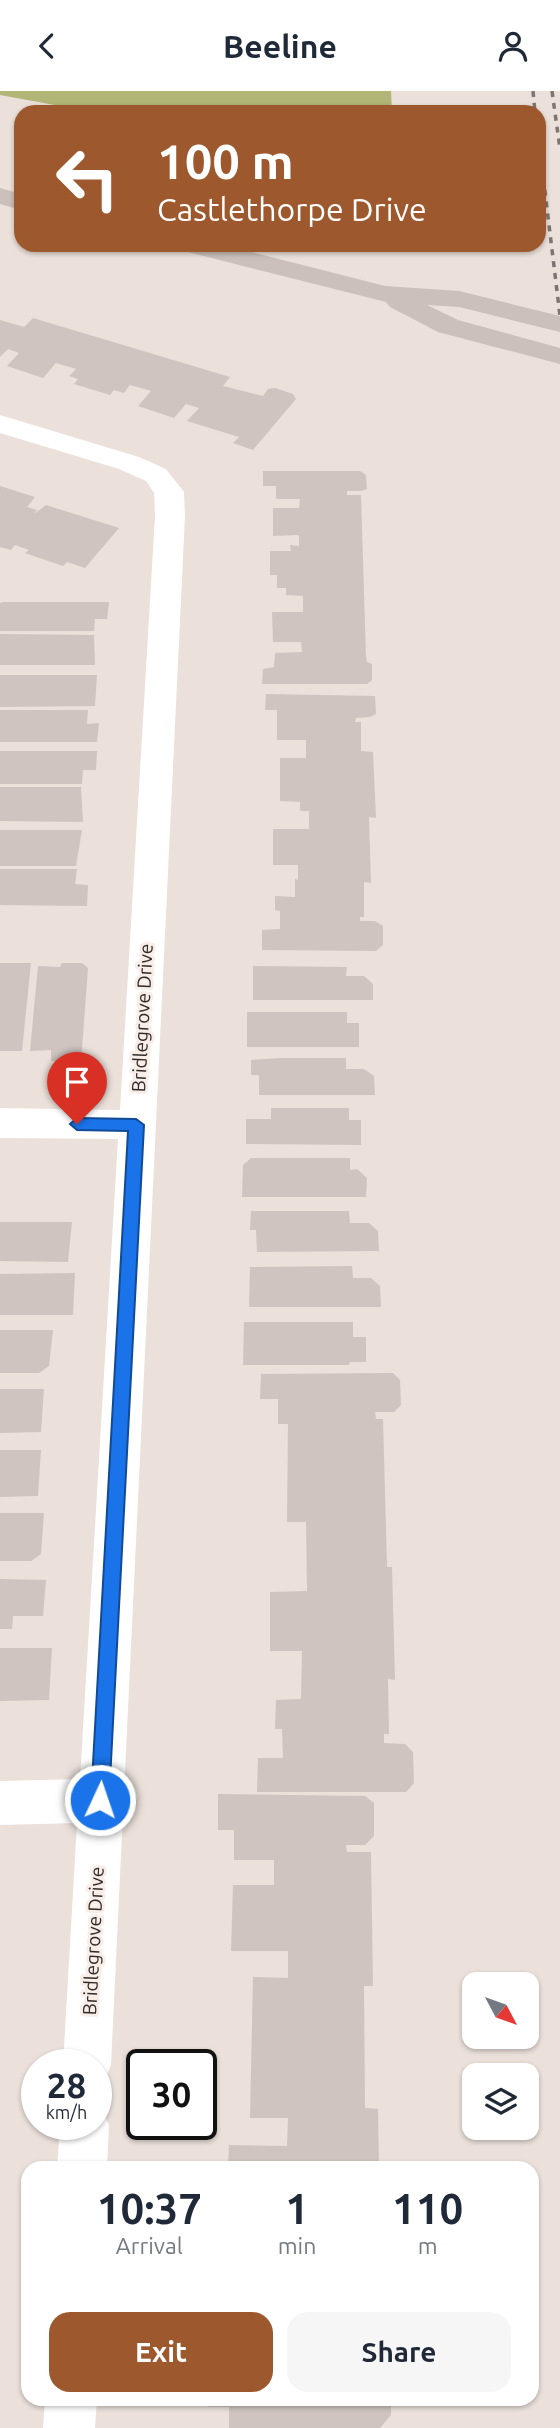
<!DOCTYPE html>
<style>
body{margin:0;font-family:Ubuntu,sans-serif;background:#f6f6f7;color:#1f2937;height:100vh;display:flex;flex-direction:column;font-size:26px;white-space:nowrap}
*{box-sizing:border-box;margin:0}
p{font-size:23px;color:#747a83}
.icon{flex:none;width:38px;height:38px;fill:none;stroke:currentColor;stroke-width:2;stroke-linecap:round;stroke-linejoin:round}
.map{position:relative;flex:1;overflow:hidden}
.panel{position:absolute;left:21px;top:2070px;width:518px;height:245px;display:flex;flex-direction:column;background:#fff;border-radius:21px;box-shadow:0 2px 5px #0004}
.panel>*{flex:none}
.banner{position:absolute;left:14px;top:14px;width:532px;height:147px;border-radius:21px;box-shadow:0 2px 5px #0004;background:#9e582e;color:#fff;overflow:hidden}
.needle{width:46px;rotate:131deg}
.fabs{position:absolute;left:462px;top:1881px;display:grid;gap:14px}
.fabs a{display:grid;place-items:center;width:77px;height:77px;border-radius:14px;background:#fff;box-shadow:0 2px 5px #0004;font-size:35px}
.speed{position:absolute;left:21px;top:1958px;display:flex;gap:14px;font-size:35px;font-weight:700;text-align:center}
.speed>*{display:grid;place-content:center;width:91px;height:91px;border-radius:50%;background:#fff;box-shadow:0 2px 5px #0004;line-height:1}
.speed small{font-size:18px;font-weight:400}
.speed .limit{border:4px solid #111;border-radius:10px;background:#fff;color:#111}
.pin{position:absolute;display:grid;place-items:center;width:60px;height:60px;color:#fff;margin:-72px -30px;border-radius:50% 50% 50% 0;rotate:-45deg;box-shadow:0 0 7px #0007}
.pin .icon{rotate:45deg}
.me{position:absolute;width:77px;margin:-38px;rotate:3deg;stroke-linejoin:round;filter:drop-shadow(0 0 5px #0008)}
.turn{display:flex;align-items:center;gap:24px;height:147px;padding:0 28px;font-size:32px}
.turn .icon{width:91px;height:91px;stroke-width:2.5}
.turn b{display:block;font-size:49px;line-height:60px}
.eta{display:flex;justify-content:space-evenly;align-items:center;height:119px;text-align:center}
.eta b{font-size:42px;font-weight:700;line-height:49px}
.action{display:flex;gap:14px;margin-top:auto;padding:14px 28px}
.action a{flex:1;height:80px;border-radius:21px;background:#9e582e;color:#fff;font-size:28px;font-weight:700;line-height:80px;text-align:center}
.action a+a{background:#f6f6f7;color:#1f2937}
header{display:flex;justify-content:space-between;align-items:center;height:91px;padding:0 28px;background:#fff;font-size:32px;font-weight:700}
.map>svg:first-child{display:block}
.green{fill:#b1b575}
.building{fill:#cfc4bf}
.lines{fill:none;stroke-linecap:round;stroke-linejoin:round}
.street{fill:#fff;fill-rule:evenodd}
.secondary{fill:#cbc0ba;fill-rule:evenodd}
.rail{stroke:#7c7571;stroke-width:3.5;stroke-dasharray:6 6;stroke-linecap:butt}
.route{fill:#1a73e8;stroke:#114b97;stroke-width:2}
.labels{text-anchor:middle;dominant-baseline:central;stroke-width:6;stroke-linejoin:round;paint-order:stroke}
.street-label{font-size:19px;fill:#2f2b29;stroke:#f8ede7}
</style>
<header><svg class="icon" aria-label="back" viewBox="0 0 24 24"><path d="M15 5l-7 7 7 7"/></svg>Beeline<svg class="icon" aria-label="person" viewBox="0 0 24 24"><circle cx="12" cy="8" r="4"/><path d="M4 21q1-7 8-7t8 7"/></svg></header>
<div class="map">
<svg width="560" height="2337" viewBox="0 0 560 2337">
<rect width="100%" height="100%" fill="#ebe0da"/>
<polygon class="green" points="0,0 391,0 392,21 93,21 0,4"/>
<g class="building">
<polygon points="33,227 230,286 223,295 263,305 268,298 275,297 293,303 296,308 253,359 233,352 239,346 187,330 199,317 186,313 174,327 138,315 151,300 130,294 124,302 114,299 110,304 74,293 78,288 69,285 76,278 56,272 43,287 7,275 19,262 8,258 0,266 0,229 24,236"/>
<polygon points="263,380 360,380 366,384 367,398 361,400 347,400 347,404 361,404 366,566 367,571 372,573 372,589 367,593 262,593 263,578 274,576 275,562 302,561 301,551 273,551 272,521 303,521 303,505 286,504 286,497 277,497 277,484 270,484 270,460 291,460 290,454 299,455 299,444 273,445 273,417 299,417 300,408 276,408 276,395 263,395"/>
<polygon points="0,395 35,406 27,416 37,419 34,423 46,414 119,437 85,477 67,471 63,475 25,462 29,459 15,454 11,459 0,456"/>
<polygon points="3,511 109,511 107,528 95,528 94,540 0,540 0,512"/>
<polygon points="0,543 94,544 95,574 0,574"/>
<polygon points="0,584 97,584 95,615 0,616"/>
<polygon points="266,603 375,605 376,623 370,626 356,627 355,631 361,631 361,660 373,661 376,727 369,726 371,792 364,791 364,826 360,826 360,830 375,830 383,835 383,854 376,860 262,859 262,839 280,838 280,820 275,819 275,805 295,806 295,788 298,789 298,774 273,774 273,738 309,738 309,720 300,720 300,711 280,710 280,667 306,667 306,649 277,649 277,619 265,619"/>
<polygon points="0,619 88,619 87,633 99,632 97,651 0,651"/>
<polygon points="0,660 97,660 96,679 83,679 82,693 0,693"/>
<polygon points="0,696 81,696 83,731 0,730"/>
<polygon points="0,739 82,739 76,775 0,775"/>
<polygon points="0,778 77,778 75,793 88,794 87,815 0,814"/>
<polygon points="0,872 31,872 22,960 0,960"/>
<polygon points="62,872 82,872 88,877 81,971 51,970 51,959 30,960 38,875 60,876"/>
<polygon points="253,875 347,876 346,885 364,885 373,893 373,909 253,909"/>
<polygon points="247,921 347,921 347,932 359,932 359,956 247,956"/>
<polygon points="281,967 346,967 346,978 364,978 374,985 375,1004 259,1004 259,984 251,984 251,969"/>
<polygon points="271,1017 349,1017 349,1029 361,1029 361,1054 246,1053 246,1028 271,1028"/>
<polygon points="251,1067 350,1067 350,1079 357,1078 367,1087 366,1106 242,1106 243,1074"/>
<polygon points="251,1120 349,1120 350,1132 369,1132 378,1140 379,1160 257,1161 256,1139 250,1139"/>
<polygon points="0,1131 72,1131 68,1171 0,1170"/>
<polygon points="352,1175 353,1187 371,1187 380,1195 381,1216 249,1216 250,1176"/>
<polygon points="75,1182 73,1224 0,1224 0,1183"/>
<polygon points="244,1231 353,1231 353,1246 366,1246 366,1271 350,1271 349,1274 243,1274"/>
<polygon points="0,1239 53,1239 49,1275 39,1282 0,1282"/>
<polygon points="393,1282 400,1289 401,1314 394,1321 375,1321 376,1328 383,1328 387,1476 392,1476 395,1589 388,1588 389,1643 384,1643 384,1652 405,1653 413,1661 414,1692 406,1701 257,1701 258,1667 283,1667 282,1638 275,1638 276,1609 301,1608 302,1560 270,1560 270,1501 307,1500 306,1431 287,1431 288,1333 278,1333 278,1308 260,1308 261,1283"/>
<polygon points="0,1298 44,1298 41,1341 0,1342"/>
<polygon points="0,1359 41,1359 38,1405 0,1406"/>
<polygon points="0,1422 44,1422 41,1463 31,1470 0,1470"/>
<polygon points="0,1488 46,1489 43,1525 13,1525 12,1538 0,1538"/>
<polygon points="0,1557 52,1557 49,1609 0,1610"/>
<polygon points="218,1703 365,1705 374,1712 374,1745 365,1754 346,1754 347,1761 371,1761 373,1895 364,1895 365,2017 378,2018 379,2077 228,2077 229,2054 287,2055 288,2027 250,2027 253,1886 288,1887 288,1860 231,1860 233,1794 274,1794 274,1769 234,1769 234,1739 218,1739"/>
<polygon points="208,2308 391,2308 391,2324 380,2337 229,2337 229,2316 208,2316"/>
</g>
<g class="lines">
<g class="street">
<polygon points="0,324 139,366 166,378 184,401 185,425 111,1974 104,1991 96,1994 96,1974 63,1974 77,1732 0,1734 0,1690 80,1688 118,1048 0,1047 0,1017 120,1019 155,425 154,402 146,390 119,378 0,342"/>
<polygon points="96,2015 101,2017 109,2034 107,2077 57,2077 60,2034 96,2034"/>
<polygon points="45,2308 97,2308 95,2337 43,2337"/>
</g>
<g class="secondary">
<polygon points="0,97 21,103 21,119 0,113"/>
<polygon points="180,154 224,154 385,195 459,200 560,225 560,241 459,216 427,214 458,229 560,257 560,273 438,241 390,216 386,211 184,160"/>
</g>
<g class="rail">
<polyline points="533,0 535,21"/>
<polyline points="552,0 560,58"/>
<polyline points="539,51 560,225"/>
</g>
</g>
<polygon class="route" points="77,1027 136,1028 144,1034 109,1709 107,1716 100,1718 93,1716 91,1709 128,1040 77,1039 70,1033"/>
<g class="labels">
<g class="street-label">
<text transform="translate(142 927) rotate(-87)">Bridlegrove Drive</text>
<text transform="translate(93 1850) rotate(-87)">Bridlegrove Drive</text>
</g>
</g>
</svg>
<div class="fabs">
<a><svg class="needle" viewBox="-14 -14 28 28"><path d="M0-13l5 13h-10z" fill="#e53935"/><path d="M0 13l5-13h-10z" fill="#747a83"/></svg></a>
<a><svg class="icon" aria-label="layers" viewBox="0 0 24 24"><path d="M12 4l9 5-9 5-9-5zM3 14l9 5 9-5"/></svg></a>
</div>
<div class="speed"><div>28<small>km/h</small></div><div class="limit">30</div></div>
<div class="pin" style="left:77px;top:1033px;background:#d93025"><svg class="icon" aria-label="arrive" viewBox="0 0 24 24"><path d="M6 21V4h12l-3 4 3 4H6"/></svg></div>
<svg class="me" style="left:100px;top:1709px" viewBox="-20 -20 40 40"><circle r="17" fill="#1a73e8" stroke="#fff" stroke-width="3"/><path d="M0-11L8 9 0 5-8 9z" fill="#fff"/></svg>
<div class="banner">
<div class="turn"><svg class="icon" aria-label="left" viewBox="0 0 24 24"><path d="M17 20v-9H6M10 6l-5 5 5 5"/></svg><div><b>100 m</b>Castlethorpe Drive</div></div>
</div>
<section class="panel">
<div class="eta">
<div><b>10:37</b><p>Arrival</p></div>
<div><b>1</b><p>min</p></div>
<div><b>110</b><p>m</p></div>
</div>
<div class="action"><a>Exit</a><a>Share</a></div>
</section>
</div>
